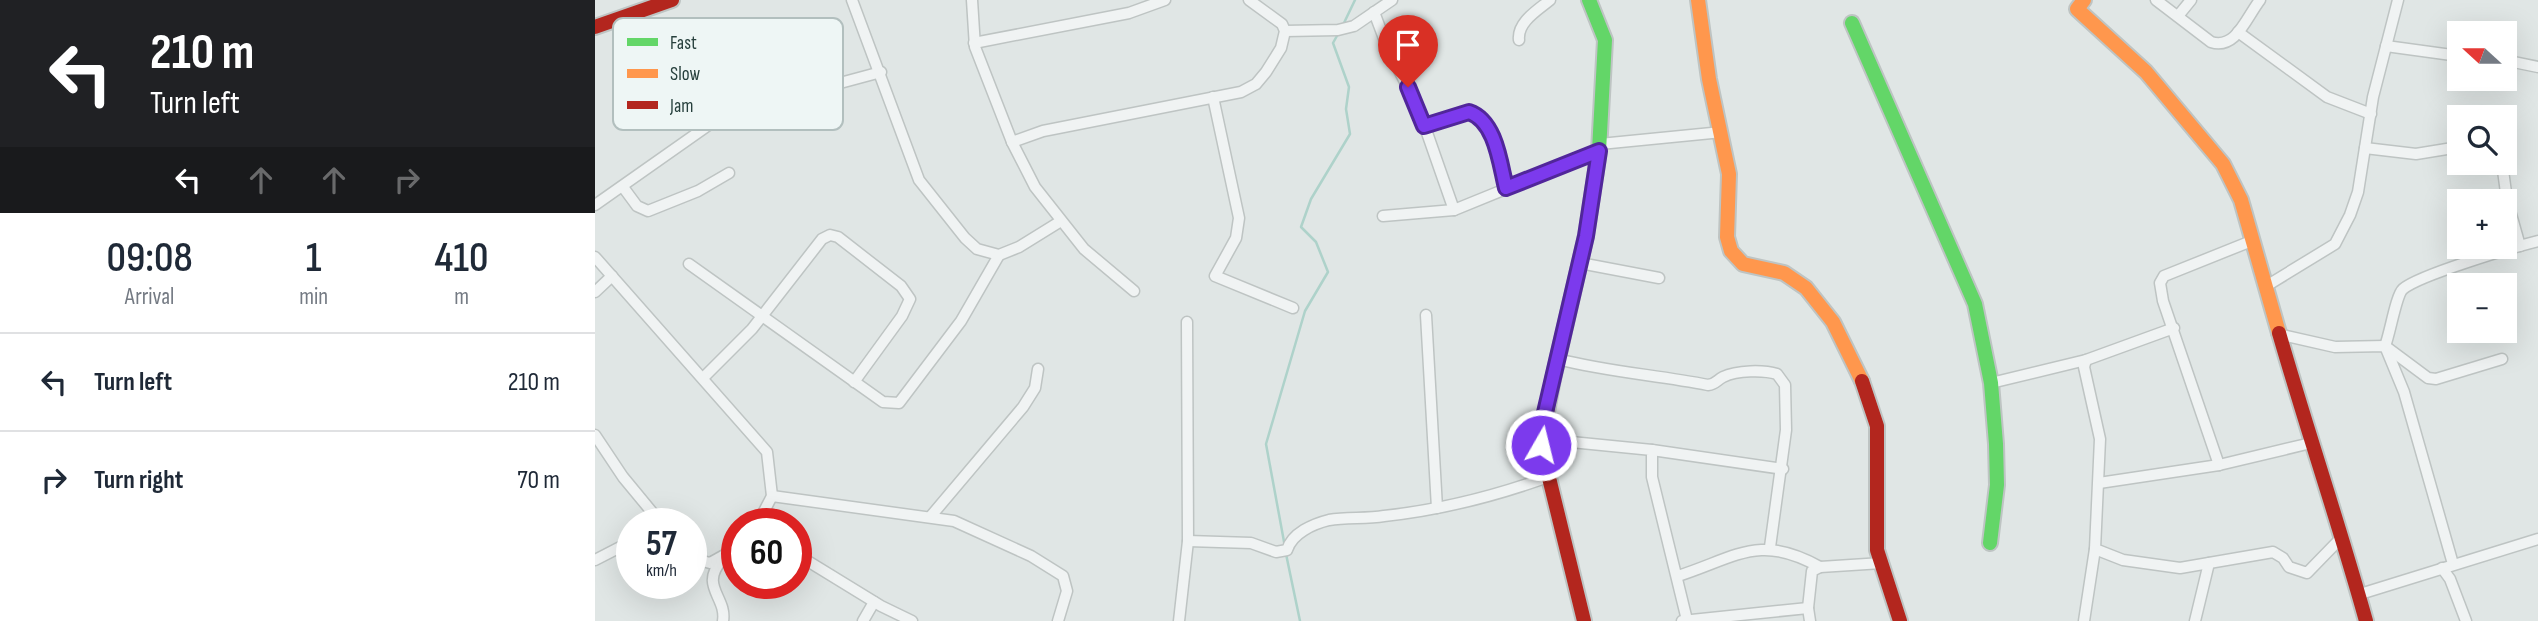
<!DOCTYPE html>
<meta charset="utf-8">
<style>
body{margin:0;font-family:"Sofia Sans Condensed",sans-serif;background:#f6f6f7;color:#1f2937;height:100vh;display:flex;flex-direction:column;font-size:26px;white-space:nowrap}
*{box-sizing:border-box;margin:0}
p{font-size:23px;color:#747a83}
.icon{flex:none;width:38px;height:38px;fill:none;stroke:currentColor;stroke-width:2;stroke-linecap:round;stroke-linejoin:round}
.map{position:relative;flex:1;overflow:hidden}
.details{display:flex;flex-direction:column;background:#fff;width:595px}
.details>*{flex:none}
.banner{background:#202124;color:#fff;overflow:hidden}
.needle{width:46px;rotate:291deg}
.controls{position:absolute;left:1852px;top:21px;display:grid;gap:14px}
.controls a{display:grid;place-items:center;width:70px;height:70px;border-radius:0px;background:#fff;box-shadow:0 7px 28px #0002;font-size:35px}
.speed{position:absolute;left:21px;top:508px;display:flex;gap:14px;font-size:35px;font-weight:700;text-align:center}
.speed>*{display:grid;place-content:center;width:91px;height:91px;border-radius:50%;background:#fff;box-shadow:0 7px 28px #0002;line-height:1}
.speed small{font-size:18px;font-weight:400}
.speed .limit{border:10px solid #d22;background:#fff;color:#111}
.pin{position:absolute;display:grid;place-items:center;width:60px;height:60px;color:#fff;margin:-72px -30px;border-radius:50% 50% 50% 0;rotate:-45deg;box-shadow:0 0 7px #0007}
.pin .icon{rotate:45deg}
.me{position:absolute;width:77px;margin:-38px;rotate:8deg;stroke-linejoin:round;filter:drop-shadow(0 0 5px #0008)}
.turn{display:flex;align-items:center;gap:24px;height:147px;padding:0 35px;font-size:32px}
.turn .icon{width:91px;height:91px;stroke-width:2.5}
.turn b{display:block;font-size:49px;line-height:60px}
.lanes{display:flex;align-items:center;height:66px;padding:0 35px;background:#0003;justify-content:center;gap:35px;direction:ltr}
.lanes .off{opacity:.35}
.eta{display:flex;justify-content:space-evenly;align-items:center;height:119px;text-align:center}
.eta b{font-size:42px;font-weight:600;line-height:49px}
ul{padding:0;list-style:none}
li{display:flex;align-items:center;gap:21px;height:98px;padding:0 35px;border-top:2px solid #e0e1e3}
li div{flex:1}
li b{display:block;font-size:26px}
li em{font-style:normal}
main{display:flex;flex:1;min-height:0}
.map>svg:first-child{display:block}
.lines{fill:none;stroke-linecap:round;stroke-linejoin:round}
.stream{stroke:#aed2ca;stroke-width:2.5}
.street-casing{stroke:#bec4c3;stroke-width:13}
.fast-casing{stroke:#bec4c3;stroke-width:18}
.slow-casing{stroke:#bec4c3;stroke-width:18}
.jam-casing{stroke:#bec4c3;stroke-width:18}
.street{stroke:#f0f3f3;stroke-width:10}
.fast{stroke:#63d668;stroke-width:14}
.slow{stroke:#ff974d;stroke-width:14}
.jam{stroke:#b3261e;stroke-width:14}
.route-casing{stroke:#51269a;stroke-width:18}
.route{stroke:#7c3aed;stroke-width:12}
.key{fill:#eef6f5;stroke:#b2bfbe;stroke-width:2}
.key-label{font-size:19px;fill:#27403d}
</style>
<main>
<section class="details">
<div class="banner">
<div class="turn"><svg class="icon" aria-label="left" viewBox="0 0 24 24"><path d="M17 20v-9H6M10 6l-5 5 5 5"/></svg><div><b>210 m</b>Turn left</div></div>
<div class="lanes"><svg class="icon" aria-label="left" viewBox="0 0 24 24"><path d="M17 20v-9H6M10 6l-5 5 5 5"/></svg><svg class="icon off" aria-label="ahead" viewBox="0 0 24 24"><path d="M12 20V5M6 11l6-6 6 6"/></svg><svg class="icon off" aria-label="ahead" viewBox="0 0 24 24"><path d="M12 20V5M6 11l6-6 6 6"/></svg><svg class="icon off" aria-label="right" viewBox="0 0 24 24"><path d="M7 20v-9h11M14 6l5 5-5 5"/></svg></div>
</div>
<div class="eta">
<div><b>09:08</b><p>Arrival</p></div>
<div><b>1</b><p>min</p></div>
<div><b>410</b><p>m</p></div>
</div>
<ul>
<li><svg class="icon" aria-label="left" viewBox="0 0 24 24"><path d="M17 20v-9H6M10 6l-5 5 5 5"/></svg><div><b>Turn left</b></div><em>210 m</em></li>
<li><svg class="icon" aria-label="right" viewBox="0 0 24 24"><path d="M7 20v-9h11M14 6l5 5-5 5"/></svg><div><b>Turn right</b></div><em>70 m</em></li>
</ul>
</section>
<div class="map">
<svg width="1943" height="621" viewBox="0 0 1943 621">
<rect width="100%" height="100%" fill="#e0e6e5"/>
<g class="lines">
<g class="stream">
<polyline points="748,25 760,0"/>
<polyline points="690,547 671,444 710,311 733,272 721,242 706,227 716,199 755,134 751,109 754,87 738,43 743,34"/>
<polyline points="691,554 705,621"/>
</g>
<g class="street-casing">
<g id="street">
<polyline points="257,0 324,180 370,238 382,249 404,255 424,247 466,221"/>
<polyline points="377,0 380,47 417,142 440,187 489,249 539,291"/>
<path d="M1561 0 1616 42C1641 50 1651 18 1665 0"/>
<polyline points="779,12 793,49 823,107 859,210"/>
<polyline points="1583,16 1596,0"/>
<polyline points="690,31 743,30 759,26 797,0"/>
<polyline points="1643,32 1732,97 1776,114"/>
<path d="M924 40C922 22 943 10 955 0"/>
<polyline points="379,43 534,13 570,0"/>
<polyline points="1791,46 1864,56"/>
<polyline points="1909,60 1943,67"/>
<polyline points="618,97 644,218 641,238 620,276 698,308"/>
<path d="M829 126 874 112C901 121 905 164 911 188"/>
<polyline points="417,142 448,131 646,92 661,84 671,72 686,48 690,31 687,24 654,0"/>
<polyline points="1005,144 1127,132"/>
<polyline points="1770,148 1821,154 1864,147"/>
<polyline points="1907,163 1912,200 1925,246"/>
<polyline points="28,187 42,206 53,211 103,191 134,173"/>
<polyline points="0,205 118,122 178,101 286,72"/>
<polyline points="788,216 859,210 1004,151"/>
<polyline points="0,257 172,452 177,496 163,523"/>
<polyline points="985,263 1064,278"/>
<polyline points="94,264 288,402 304,403 366,321 404,255"/>
<polyline points="1673,285 1740,244 1755,215 1763,192 1778,97 1803,0"/>
<polyline points="0,292 17,276"/>
<polyline points="831,315 842,508"/>
<polyline points="1687,335 1740,347 1790,346 1833,378 1841,379 1907,359"/>
<path d="M963 359C1012 372 1063 375 1113 385 1121 384 1122 380 1128 377 1142 370 1169 370 1182 374L1190 385 1191 430 1175 547"/>
<polyline points="1491,360 1489,367 1505,439 1500,549 1528,560 1585,568 1678,552 1688,558 1694,567 1712,573 1747,537"/>
<polyline points="108,378 157,329 227,239 235,235 243,237 306,286 315,299 307,316 259,382"/>
<polyline points="1396,383 1491,360 1579,328"/>
<polyline points="0,435 28,477 66,523"/>
<polyline points="946,439 1057,450 1057,477 1092,620"/>
<polyline points="1057,450 1188,469"/>
<polyline points="1624,465 1568,301 1565,283 1569,276 1659,240"/>
<polyline points="1504,483 1624,465 1716,443"/>
<polyline points="177,496 359,521 436,556 468,576 472,591 463,621"/>
<polyline points="336,516 428,407 440,388 443,369"/>
<path d="M593 541 656 543 681 552 692 550C697 533 718 524 734 520 752 517 771 519 789 516 845 510 900 496 953 477"/>
<polyline points="96,558 115,563 142,548"/>
<polyline points="0,560 37,541"/>
<path d="M127 560C104 586 132 597 128 621"/>
<polyline points="211,560 286,606 317,621"/>
<path d="M1858 564 1809 392 1790 346C1795 334 1801 295 1808 289 1824 275 1919 247 1943 241"/>
<polyline points="1225,567 1287,563"/>
<polyline points="1847,568 1855,579 1871,621"/>
<path d="M1083 576C1142 557 1164 533 1225 567L1217 571 1213 608"/>
<polyline points="1762,595 1943,539"/>
<polyline points="268,621 279,602"/>
<polyline points="584,621 593,541 592,322"/>
<polyline points="1087,621 1213,608 1215,621"/>
<polyline points="1489,621 1500,549"/>
<polyline points="1600,621 1614,563"/>
</g>
</g>
<g class="fast-casing">
<g id="fast">
<polyline points="1257,23 1380,304 1396,383 1401,444 1402,485 1395,543"/>
<polyline points="958,379 991,236 1004,151 1010,40 994,0"/>
</g>
</g>
<g class="slow-casing">
<g id="slow">
<polyline points="1103,0 1114,79 1134,174 1132,237 1136,251 1148,264 1189,273 1211,288 1238,322 1267,381"/>
<polyline points="1489,0 1482,9 1551,72 1628,164 1646,200 1684,333"/>
</g>
</g>
<g class="jam-casing">
<g id="jam">
<polyline points="0,27 77,0"/>
<path d="M1684 333C1712 430 1744 524 1771 621"/>
<polyline points="958,379 946,445 989,621"/>
<polyline points="1267,381 1282,426 1282,550 1305,621"/>
</g>
</g>
<use href="#street" class="street"/>
<use href="#fast" class="fast"/>
<use href="#slow" class="slow"/>
<use href="#jam" class="jam"/>
</g>
<g class="lines">
<g class="route-casing">
<path id="route" d="M813 87 829 126 874 112C901 121 905 164 911 188L1004 151 991 236 948 421 946 445"/>
</g>
<use href="#route" class="route"/>
</g>
<rect x="18" y="18" width="230" height="112" rx="10" class="key"/>
<rect x="32" y="38" width="31" height="8" fill="#63d668"/>
<rect x="32" y="69" width="31" height="9" fill="#ff974d"/>
<rect x="32" y="101" width="31" height="8" fill="#b3261e"/>
<g class="key-label">
<text x="75" y="49">Fast</text>
<text x="75" y="80">Slow</text>
<text x="75" y="112">Jam</text>
</g>
</svg>
<div class="controls">
<a><svg class="needle" viewBox="-14 -14 28 28"><path d="M0-13l5 13h-10z" fill="#e53935"/><path d="M0 13l5-13h-10z" fill="#747a83"/></svg></a>
<a><svg class="icon" aria-label="search" viewBox="0 0 24 24"><circle cx="10" cy="10" r="6"/><path d="M15 15l6 6"/></svg></a>
<a>+</a>
<a>−</a>
</div>
<div class="speed"><div>57<small>km/h</small></div><div class="limit">60</div></div>
<div class="pin" style="left:813px;top:87px;background:#d93025"><svg class="icon" aria-label="arrive" viewBox="0 0 24 24"><path d="M6 21V4h12l-3 4 3 4H6"/></svg></div>
<svg class="me" style="left:946px;top:445px" viewBox="-20 -20 40 40"><circle r="17" fill="#7c3aed" stroke="#fff" stroke-width="3"/><path d="M0-11L8 9 0 5-8 9z" fill="#fff"/></svg>
</div>
</main>
